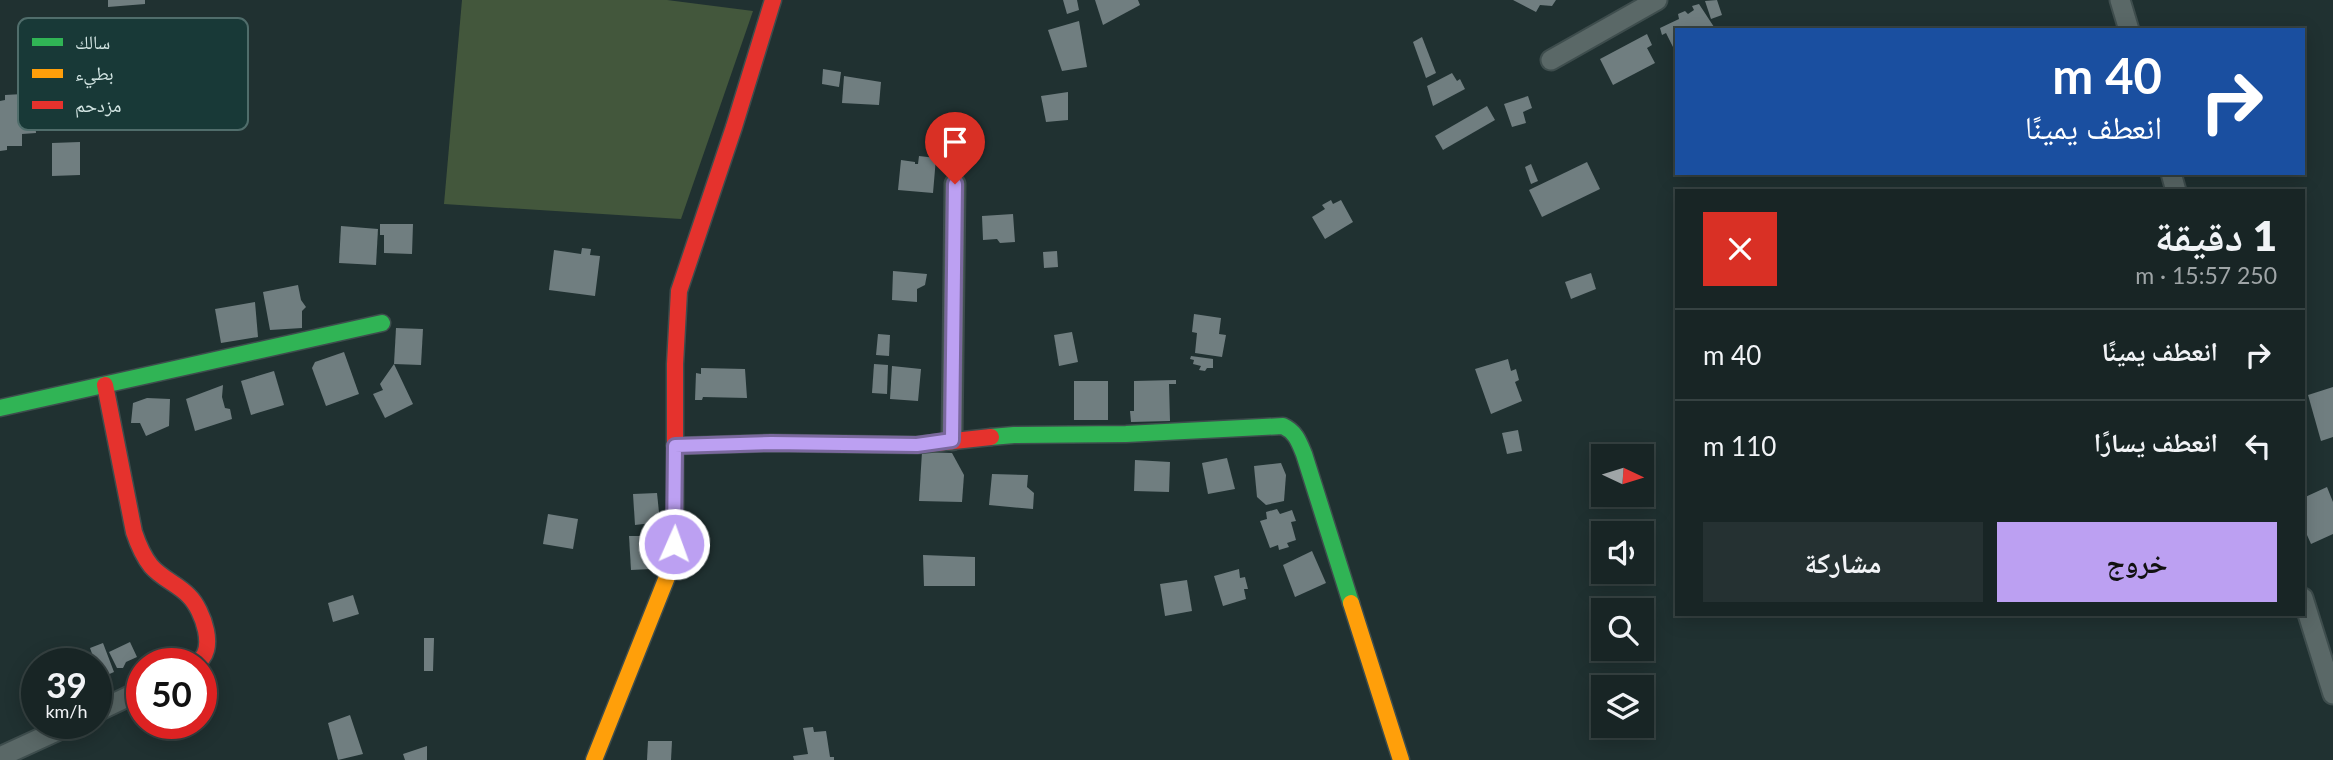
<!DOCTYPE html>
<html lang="ar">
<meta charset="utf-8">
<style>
body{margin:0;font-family:Lato,"Noto Naskh Arabic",sans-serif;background:#253132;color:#f1f3f6;direction:rtl;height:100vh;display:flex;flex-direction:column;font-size:26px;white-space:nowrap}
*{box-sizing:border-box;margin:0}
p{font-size:23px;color:#9fa5a7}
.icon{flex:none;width:38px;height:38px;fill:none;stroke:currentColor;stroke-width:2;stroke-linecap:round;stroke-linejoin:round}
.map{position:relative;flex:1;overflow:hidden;direction:ltr}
.side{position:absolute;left:1675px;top:189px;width:630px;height:427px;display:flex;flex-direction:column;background:#182525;border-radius:0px;box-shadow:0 4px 18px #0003,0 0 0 2px #364242;direction:rtl}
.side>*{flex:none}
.guide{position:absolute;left:1675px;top:28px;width:630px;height:147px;border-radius:0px;box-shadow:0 4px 18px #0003,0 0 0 2px #364242;direction:rtl;background:#1a4fa0;color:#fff;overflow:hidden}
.needle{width:46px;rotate:94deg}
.fabs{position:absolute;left:1591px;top:444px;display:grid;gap:14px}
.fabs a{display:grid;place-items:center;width:63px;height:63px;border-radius:0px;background:#182525;box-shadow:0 4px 18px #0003,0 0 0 2px #364242;font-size:35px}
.speed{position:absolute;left:21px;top:648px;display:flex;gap:14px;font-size:35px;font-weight:700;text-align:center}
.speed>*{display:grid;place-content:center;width:91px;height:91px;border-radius:50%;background:#182525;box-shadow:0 4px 18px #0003,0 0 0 2px #364242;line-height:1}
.speed small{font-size:18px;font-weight:400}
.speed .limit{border:10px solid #d22;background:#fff;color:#111}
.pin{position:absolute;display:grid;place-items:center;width:60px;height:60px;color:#fff;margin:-72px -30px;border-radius:50% 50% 50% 0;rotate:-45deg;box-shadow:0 0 7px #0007}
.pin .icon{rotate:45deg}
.me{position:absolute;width:77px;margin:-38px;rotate:2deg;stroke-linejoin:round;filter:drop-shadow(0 0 5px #0008)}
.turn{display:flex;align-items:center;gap:24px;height:147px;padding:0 28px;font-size:32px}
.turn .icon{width:91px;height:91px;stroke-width:2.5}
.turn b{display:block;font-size:49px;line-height:60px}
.round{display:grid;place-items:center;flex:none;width:74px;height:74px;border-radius:0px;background:#253132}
.head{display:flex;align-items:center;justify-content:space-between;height:119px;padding:0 28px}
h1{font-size:42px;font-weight:800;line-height:52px}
.cta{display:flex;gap:14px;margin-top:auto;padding:14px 28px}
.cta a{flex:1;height:80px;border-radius:0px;background:#bca0f2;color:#111;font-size:28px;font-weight:800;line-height:80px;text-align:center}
.cta a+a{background:#253132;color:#f1f3f6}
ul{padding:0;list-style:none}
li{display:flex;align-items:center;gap:21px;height:91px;padding:0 28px;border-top:2px solid #364242}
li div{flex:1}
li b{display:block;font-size:26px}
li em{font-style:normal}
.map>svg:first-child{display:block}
.green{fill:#43573c}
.building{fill:#707e80}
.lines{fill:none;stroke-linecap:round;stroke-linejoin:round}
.street-casing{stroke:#3e4d4d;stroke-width:23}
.fast-casing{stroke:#3e4d4d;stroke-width:19}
.slow-casing{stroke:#3e4d4d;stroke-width:19}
.jam-casing{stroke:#3e4d4d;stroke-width:19}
.street{stroke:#5a6867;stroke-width:19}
.fast{stroke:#30b455;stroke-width:16}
.slow{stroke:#ff9f0a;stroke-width:16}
.jam{stroke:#e5322d;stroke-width:16}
.route-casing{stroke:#7a689d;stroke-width:18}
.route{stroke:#bca0f2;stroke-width:12}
.key{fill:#183937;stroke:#506d6b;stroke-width:2}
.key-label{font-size:19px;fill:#d4e6e4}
</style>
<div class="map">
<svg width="2333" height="760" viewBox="0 0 2333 760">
<rect width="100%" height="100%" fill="#203131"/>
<polygon class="green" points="462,0 667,0 753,11 681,219 444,204"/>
<g class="building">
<polygon points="108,0 145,0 145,4 108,7"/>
<polygon points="1063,0 1077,0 1079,10 1067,14"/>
<polygon points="1095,0 1138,0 1140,5 1103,25"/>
<polygon points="1513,0 1556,0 1552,6 1540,5 1536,12"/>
<polygon points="1717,0 1722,15 1711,19 1705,1"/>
<polygon points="1699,4 1716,30 1676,30 1676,45 1673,47 1666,33 1662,35 1660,28 1679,19 1678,14 1685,11 1688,14 1694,10 1692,6"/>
<polygon points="1079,21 1087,67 1062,71 1048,30"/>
<polygon points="1647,34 1652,45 1647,48 1655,63 1613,85 1600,59"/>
<polygon points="1422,37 1436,73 1426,78 1413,42"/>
<polygon points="823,69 841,72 839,87 822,84"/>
<polygon points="1452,73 1457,81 1460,79 1465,89 1433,106 1427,86"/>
<polygon points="844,76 881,82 879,105 842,103"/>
<polygon points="1068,92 1068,120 1046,122 1041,96"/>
<polygon points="40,93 42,119 35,118 36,133 22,134 22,146 7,146 7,150 0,151 0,101 5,100 5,95"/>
<polygon points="1528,96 1532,108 1523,112 1526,123 1512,127 1504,104"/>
<polygon points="1487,106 1495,120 1443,150 1435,136"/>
<polygon points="80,142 80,175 52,176 52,143"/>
<polygon points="919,156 936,158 933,193 898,190 901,160 915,162 915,164 918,164"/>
<polygon points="1587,162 1600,189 1542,217 1529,190"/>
<polygon points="1531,164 1538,181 1531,184 1525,167"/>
<polygon points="1331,200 1333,204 1341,200 1353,222 1325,239 1312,217 1325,209 1322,205"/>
<polygon points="1013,214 1015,242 1000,243 997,239 983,240 982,216"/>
<polygon points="380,224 413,224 412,254 384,253 384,235 380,235"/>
<polygon points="341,226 378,229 376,265 339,263"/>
<polygon points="582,248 591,249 590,255 600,256 595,296 549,290 554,250 581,254"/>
<polygon points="1057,251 1058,267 1044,268 1043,252"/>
<polygon points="893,271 927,274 925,285 917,289 917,302 892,300"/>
<polygon points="1591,273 1596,289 1571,299 1565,282"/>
<polygon points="298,285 301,300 306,307 302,311 302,328 270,330 263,292"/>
<polygon points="255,302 258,337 221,343 215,309"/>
<polygon points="1194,314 1221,318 1219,334 1226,335 1222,357 1195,353 1197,333 1192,332"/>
<polygon points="396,328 423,329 421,365 394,364"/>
<polygon points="1072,332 1078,362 1059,366 1054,335"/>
<polygon points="878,334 890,335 889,356 876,355"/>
<polygon points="344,352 359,394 326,406 312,368 315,362"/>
<polygon points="1191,356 1213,359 1213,368 1207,368 1205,371 1199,370 1201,366 1193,364 1194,360 1190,359"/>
<polygon points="1508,359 1511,371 1516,369 1519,380 1515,382 1522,401 1491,414 1475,369"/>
<polygon points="394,364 413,404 385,418 373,394 383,390 380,384"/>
<polygon points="874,364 888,365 887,394 872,393"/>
<polygon points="892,366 921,369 918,401 890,399"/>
<polygon points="701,368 745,369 747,398 703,397 702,400 695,400 696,373 701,374"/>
<polygon points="274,371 284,405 251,415 241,381"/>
<polygon points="1176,380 1176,384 1169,384 1170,421 1131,422 1130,411 1134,411 1134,381"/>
<rect x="1074" y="381" width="34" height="39"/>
<polygon points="223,385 222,397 225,408 230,409 232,419 195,431 186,399"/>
<polygon points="2333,387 2333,437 2321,441 2308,395"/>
<polygon points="147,398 170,399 169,426 146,436 140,423 131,423 133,403"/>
<polygon points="1518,430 1522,451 1507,454 1502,433"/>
<polygon points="922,452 952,453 964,475 962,502 919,501"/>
<polygon points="1227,458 1235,489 1208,494 1202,463"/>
<polygon points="1135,460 1170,462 1169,492 1134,491"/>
<polygon points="1281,463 1286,475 1284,501 1266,505 1257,497 1254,466"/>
<polygon points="992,474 1028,475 1027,487 1034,493 1033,509 989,505"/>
<polygon points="2327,487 2333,502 2333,534 2311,544 2303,526 2303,507 2306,506 2303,498"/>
<polygon points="657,493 660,522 635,525 633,494"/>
<polygon points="1277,509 1280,514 1292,510 1296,521 1291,522 1296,540 1287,543 1289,547 1279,550 1278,545 1270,548 1260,521 1267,519 1266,512"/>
<polygon points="548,514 578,519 573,549 543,544"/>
<polygon points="629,536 657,536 651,569 631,570"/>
<polygon points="1312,551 1326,583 1295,597 1283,565"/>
<polygon points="923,555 975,557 975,586 924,586"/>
<polygon points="1239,569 1240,578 1245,577 1248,589 1244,589 1246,599 1223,606 1214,576"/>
<polygon points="1187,580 1192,611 1165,616 1160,584"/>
<polygon points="353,595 359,614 333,622 328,603"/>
<polygon points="424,638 434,638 433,671 424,671"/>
<polygon points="130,642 137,657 126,662 123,668 117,668 109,652"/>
<polygon points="103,643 114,672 105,676 99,661 95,662 90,648"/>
<polygon points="350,715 363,754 338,760 328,723"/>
<polygon points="813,727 814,732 826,731 830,757 834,757 834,760 794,760 793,756 808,754 803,728"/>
<polygon points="648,741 672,741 671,760 647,760"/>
<polygon points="427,746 427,760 405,760 403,754"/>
</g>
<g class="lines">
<g class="street-casing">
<g id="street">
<polyline points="2120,0 2129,30"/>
<polyline points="1551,60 1657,0"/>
<polyline points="2171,173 2176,191"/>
<polyline points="952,440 955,184"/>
<polyline points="2303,598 2333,694"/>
<polyline points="96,712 142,690"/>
<polyline points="0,757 74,723"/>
</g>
</g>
<g class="fast-casing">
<g id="fast">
<polyline points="0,408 382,323"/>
<path d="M991 437 1014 435 1126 434 1283 426C1296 432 1299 442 1304 454L1351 603"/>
</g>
</g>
<g class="slow-casing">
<g id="slow">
<polyline points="1351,603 1401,760"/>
<polyline points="594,760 671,567 675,529 675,445"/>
</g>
</g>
<g class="jam-casing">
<g id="jam">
<path d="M105 385 134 532C138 544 143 556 151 566 162 579 178 584 189 596 203 610 218 652 196 663"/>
<polyline points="675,445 675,364 679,291 734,127 773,0"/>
<polyline points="675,446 771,443 917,445 991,437"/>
</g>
</g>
<use href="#street" class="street"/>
<use href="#fast" class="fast"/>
<use href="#slow" class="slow"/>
<use href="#jam" class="jam"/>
</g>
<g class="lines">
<g class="route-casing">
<polyline id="route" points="674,544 675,446 771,443 917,445 952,440 955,184"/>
</g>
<use href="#route" class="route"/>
</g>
<rect x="18" y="18" width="230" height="112" rx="10" class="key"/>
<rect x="32" y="38" width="31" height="8" fill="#30b455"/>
<rect x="32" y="69" width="31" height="9" fill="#ff9f0a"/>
<rect x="32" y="101" width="31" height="8" fill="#e5322d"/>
<g class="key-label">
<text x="75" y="49">سالك</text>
<text x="75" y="80">بطيء</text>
<text x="75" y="112">مزدحم</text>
</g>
</svg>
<div class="fabs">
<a><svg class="needle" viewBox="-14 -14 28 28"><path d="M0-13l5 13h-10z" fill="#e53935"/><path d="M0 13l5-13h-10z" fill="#9fa5a7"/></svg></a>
<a><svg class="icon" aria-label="sound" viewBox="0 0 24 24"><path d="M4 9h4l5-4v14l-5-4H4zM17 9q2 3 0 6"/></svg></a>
<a><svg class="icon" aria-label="search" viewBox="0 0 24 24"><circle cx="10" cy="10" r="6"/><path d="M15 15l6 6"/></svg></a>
<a><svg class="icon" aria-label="layers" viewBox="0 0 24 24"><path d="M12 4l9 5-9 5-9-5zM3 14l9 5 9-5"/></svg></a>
</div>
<div class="speed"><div>39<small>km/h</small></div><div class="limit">50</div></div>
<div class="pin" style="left:955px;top:184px;background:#d93025"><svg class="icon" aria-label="arrive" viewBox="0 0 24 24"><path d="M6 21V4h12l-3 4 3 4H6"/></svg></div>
<svg class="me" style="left:674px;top:544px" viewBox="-20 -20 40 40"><circle r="17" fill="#bca0f2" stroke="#fff" stroke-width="3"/><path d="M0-11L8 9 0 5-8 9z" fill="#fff"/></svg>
<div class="guide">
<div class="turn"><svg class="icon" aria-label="right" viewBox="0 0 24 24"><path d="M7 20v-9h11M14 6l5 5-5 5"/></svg><div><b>40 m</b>انعطف يمينًا</div></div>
</div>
<section class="side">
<div class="head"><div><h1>1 دقيقة</h1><p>250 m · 15:57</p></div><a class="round" style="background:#d93025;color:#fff"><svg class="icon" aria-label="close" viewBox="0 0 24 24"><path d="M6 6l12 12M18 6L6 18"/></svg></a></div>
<ul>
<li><svg class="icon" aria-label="right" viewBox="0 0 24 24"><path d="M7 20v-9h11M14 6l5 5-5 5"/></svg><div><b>انعطف يمينًا</b></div><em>40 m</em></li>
<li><svg class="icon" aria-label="left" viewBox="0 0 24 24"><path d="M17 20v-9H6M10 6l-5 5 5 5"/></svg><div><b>انعطف يسارًا</b></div><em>110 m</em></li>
</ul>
<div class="cta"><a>خروج</a><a>مشاركة</a></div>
</section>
</div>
